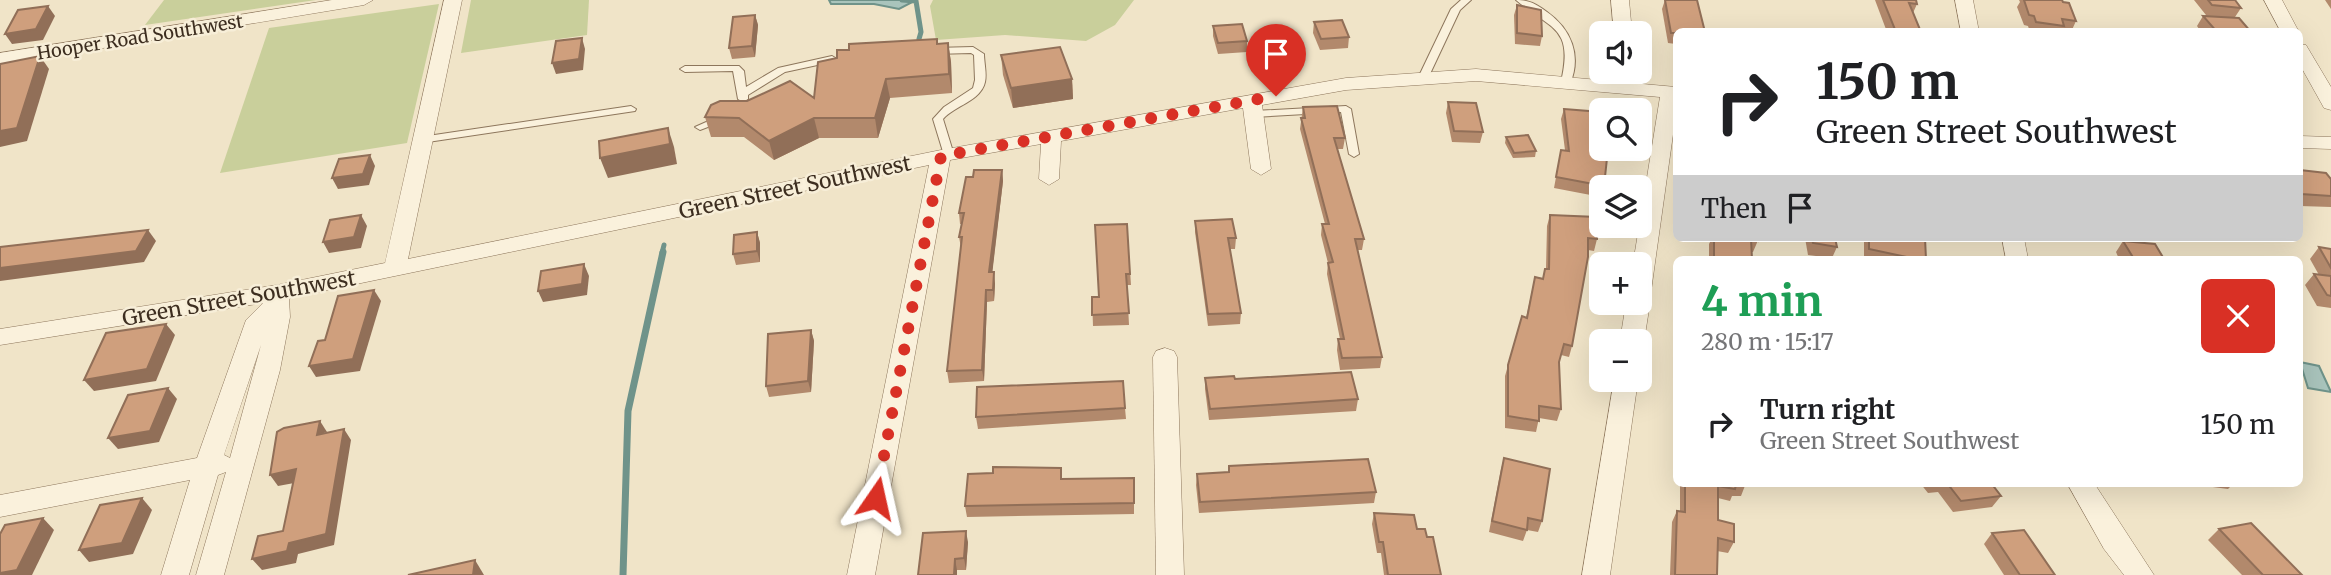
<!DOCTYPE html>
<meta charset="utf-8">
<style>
body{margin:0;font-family:Merriweather,serif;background:#f2f2f2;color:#202124;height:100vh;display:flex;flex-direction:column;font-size:26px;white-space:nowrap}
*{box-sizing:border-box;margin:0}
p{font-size:23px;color:#757577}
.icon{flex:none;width:38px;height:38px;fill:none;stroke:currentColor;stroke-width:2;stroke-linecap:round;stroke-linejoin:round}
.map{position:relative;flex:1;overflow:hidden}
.drawer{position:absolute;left:1673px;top:256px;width:630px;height:231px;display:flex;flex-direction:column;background:#fff;border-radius:10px;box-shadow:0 7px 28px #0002}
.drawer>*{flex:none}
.top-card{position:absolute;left:1673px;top:28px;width:630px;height:214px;border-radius:10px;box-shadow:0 7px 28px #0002;background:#fff;color:#202124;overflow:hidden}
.controls{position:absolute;left:1589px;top:21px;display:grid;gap:14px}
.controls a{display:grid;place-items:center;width:63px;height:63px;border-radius:10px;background:#fff;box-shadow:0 7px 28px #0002;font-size:35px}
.pin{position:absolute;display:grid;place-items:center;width:60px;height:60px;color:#fff;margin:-72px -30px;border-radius:50% 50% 50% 0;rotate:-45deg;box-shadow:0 0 7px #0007}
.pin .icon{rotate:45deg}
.me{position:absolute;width:77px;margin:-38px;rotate:11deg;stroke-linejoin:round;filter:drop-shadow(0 0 5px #0008)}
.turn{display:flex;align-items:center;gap:24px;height:147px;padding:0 28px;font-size:32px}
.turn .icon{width:91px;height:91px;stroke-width:2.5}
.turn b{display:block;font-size:49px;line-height:60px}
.then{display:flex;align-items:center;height:66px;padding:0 28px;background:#0003;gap:14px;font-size:26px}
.round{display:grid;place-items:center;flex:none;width:74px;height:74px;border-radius:10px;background:#f2f2f2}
.overview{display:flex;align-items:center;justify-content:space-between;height:119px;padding:0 28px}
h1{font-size:42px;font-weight:700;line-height:52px;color:#1e9e55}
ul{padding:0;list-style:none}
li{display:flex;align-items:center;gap:21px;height:98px;padding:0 28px}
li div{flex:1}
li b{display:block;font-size:26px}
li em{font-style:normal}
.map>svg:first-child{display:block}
.green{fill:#c9cf9b}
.water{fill:#a9c4bc;stroke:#6f938a;stroke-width:2}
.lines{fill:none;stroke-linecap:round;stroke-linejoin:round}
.stream-far1{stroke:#6f938a;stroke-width:5}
.stream{stroke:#6f938a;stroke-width:7}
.service-casing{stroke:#8d765c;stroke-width:2}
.minor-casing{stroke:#8d765c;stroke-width:1}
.service{fill:#faf1dc;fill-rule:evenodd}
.minor{fill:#faf1dc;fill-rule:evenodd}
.wall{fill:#b2896c}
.shaded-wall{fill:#916f58}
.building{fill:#cf9f7d;stroke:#916f58;stroke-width:2}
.route{stroke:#d93025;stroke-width:12;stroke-dasharray:0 21.6}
.labels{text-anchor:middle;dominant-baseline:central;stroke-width:5;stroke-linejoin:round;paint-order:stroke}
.far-street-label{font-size:18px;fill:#3d2e20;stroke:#f7eed8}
.street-label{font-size:21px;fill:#3d2e20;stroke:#f7eed8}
</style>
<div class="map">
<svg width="2331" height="575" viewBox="0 0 2331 575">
<rect width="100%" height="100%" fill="#f0e4c8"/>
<g class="green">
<polygon points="164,0 316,0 145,25"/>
<polygon points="471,0 589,0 587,35 461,53"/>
<polygon points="933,0 1134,0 1115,25 1086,41 1005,35 936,40 930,6"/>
<polygon points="439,4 407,143 220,173 269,28"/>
</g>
<g class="water">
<polygon points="829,0 916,0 899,9 874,4 831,4"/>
<polygon points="2300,362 2319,366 2331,392 2308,388"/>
</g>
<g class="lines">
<g class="stream-far1">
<polyline points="902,0 916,1 921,32 919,39"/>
<polyline points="662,253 664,245"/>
</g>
<polyline class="stream" points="623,575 628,411 663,252"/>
<g class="service-casing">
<g id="service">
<polygon points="1461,0 1471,0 1460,10 1429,76 1424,79 1420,78 1419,76 1451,9"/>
<path d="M1516 0C1529 0 1536 4 1547 12 1571 29 1582 55 1570 84H1562L1561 82C1574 26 1551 30 1516 0Z"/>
<path d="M973 47 984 54C984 63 987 74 985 82 981 101 954 106 943 119L954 155 949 158 944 155 933 119 944 107 973 88 975 80 974 55 971 53 934 54 929 51 934 48Z"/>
<polygon points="832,56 837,59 836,61 785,72 748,95 748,99 743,102 738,99 733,71 685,72 680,69 685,66 739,66 744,71 746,87 778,68"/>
<polygon points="631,106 636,109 635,111 421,143 416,140 421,137"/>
<polygon points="1346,106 1351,109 1359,154 1354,157 1349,154 1341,112 1254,117 1249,114 1254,111"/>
<polygon points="722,115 727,118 726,120 700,130 695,127"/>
</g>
</g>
<g class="minor-casing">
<g id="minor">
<polygon points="332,0 373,0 364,5 0,65 0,53"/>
<path d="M444 0H462L408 259 941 150 1346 78 1476 69 1676 87V113L1651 291 1646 297 1650 303 1644 341 1640 347V341H1620L1626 303H1640V264H1633L1660 97 1476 81 1346 90 1262 105 1271 169 1261 175 1251 169 1243 108 1061 141 1059 179 1049 185 1039 179 1041 144 950 160 875 575H847L929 165 289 298 290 317 280 370 224 575H196L226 472 218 475 189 575H161L190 480 0 517V495L197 458 246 320 263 303 0 345V329L277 285 385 263ZM261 345 230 458 224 455Z"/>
<polygon points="1611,0 1629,0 1632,33 1614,33"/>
<polygon points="1955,0 1973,0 1979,32 1961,32"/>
<polygon points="2264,0 2282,0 2299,32 2281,32"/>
<polygon points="2300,44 2306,45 2331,87 2331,110 2324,108 2300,65"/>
<polygon points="2300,136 2331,137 2331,149 2300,148"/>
<polygon points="2002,238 2024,238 2028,259 2006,259"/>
<polygon points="1165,348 1174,351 1177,357 1184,575 1156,575 1153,357 1156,351"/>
<polygon points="1614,380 1638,380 1610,575 1582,575"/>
<polygon points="2067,483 2094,483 2154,575 2124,575 2104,549"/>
</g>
</g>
<use href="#service" class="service"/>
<use href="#minor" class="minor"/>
</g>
<g class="wall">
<polygon points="1665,0 1676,32 1676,44 1668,43 1662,9"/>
<polygon points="1875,0 1916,0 1917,4 1913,13 1921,32 1887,32"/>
<polygon points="2019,0 2062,0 2076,21 2071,32 2062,30 2061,32 2030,32 2028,26 2024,25 2017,7 2020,2"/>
<polygon points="2194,0 2235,0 2241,8 2235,17 2251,32 2201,32 2197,26 2203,16 2206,15"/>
<polygon points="2325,0 2331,0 2331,9"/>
<polygon points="1517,5 1542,36 1540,46 1515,44 1514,15"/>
<polygon points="755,15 758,25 755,57 732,59 729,48"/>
<polygon points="1314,22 1349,37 1348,48 1320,50 1313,33"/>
<polygon points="1213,26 1247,41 1247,52 1218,54 1213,36"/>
<polygon points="948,43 951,62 952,93 890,98 878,138 819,138 774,160 744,137 711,137 705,117 747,101 814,98 837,58"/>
<polygon points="1001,55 1072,79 1073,99 1013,108 1003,75"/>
<polygon points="1448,102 1483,132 1480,143 1452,142 1446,113"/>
<polygon points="1303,107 1345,138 1343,149 1337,149 1364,239 1362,250 1357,250 1382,357 1380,368 1340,370 1337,350 1338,339 1340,339 1327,274 1328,263 1321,235 1322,224 1325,224 1300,129"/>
<polygon points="1564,109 1604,186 1603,187 1601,187 1601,197 1554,188 1561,150 1565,150 1561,119"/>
<polygon points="1506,137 1536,151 1535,157 1513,158 1505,143"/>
<polygon points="1002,170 1003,181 992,272 995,284 994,301 987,302 984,381 949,383 947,371 961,248 959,237 962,224 960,224 959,213 973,177"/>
<polygon points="2300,170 2331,179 2331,207 2300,206"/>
<polygon points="1550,215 1597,239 1594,251 1588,250 1572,346 1569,357 1561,355 1559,362 1561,409 1557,421 1539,418 1536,432 1505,428 1505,376 1522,316 1526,318 1535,277 1543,278 1546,269 1547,226"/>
<polygon points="1195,221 1236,238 1235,249 1230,249 1241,313 1240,324 1208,326 1195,232"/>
<polygon points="1127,224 1131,285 1127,285 1129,325 1093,326 1092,297 1099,297"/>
<polygon points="757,232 760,243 760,262 736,265 733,254"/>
<polygon points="1712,238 1759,238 1753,252 1751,252 1752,259 1709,259 1709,244"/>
<polygon points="1805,238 1835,238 1837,247 1832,258 1808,255"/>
<polygon points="1866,238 1925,238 1926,259 1864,259 1864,242"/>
<polygon points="2123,241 2164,259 2119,259 2116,252"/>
<polygon points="2319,247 2331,249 2331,308 2317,306 2305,285 2314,274 2319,275 2310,259"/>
<polygon points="811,330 814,341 811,392 769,397 766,386"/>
<polygon points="1205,378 1235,379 1358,399 1356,411 1209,420 1205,389"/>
<polygon points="1676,385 1676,406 1674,406"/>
<polygon points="1125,408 1126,419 978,429 976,417"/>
<polygon points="1504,458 1542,521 1538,532 1527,530 1523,541 1489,532 1501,469"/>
<polygon points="1229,466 1376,492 1374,503 1199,513 1196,485 1197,474 1228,472"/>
<polygon points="1134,478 1134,514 967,517 965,506 1062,479"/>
<polygon points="1680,483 1746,483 1741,496 1732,496 1730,501 1718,498 1718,520 1734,542 1728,553 1717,551 1717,575 1670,575 1672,522 1677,511 1680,511"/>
<polygon points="1920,483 1991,483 2001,496 1992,507 1953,512 1938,492 1928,493"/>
<polygon points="2182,483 2234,483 2228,489"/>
<polygon points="1374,513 1417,529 1427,537 1441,575 1384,575 1381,553 1377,553 1372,524"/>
<polygon points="2219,529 2302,575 2242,575 2208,540"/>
<polygon points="1992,533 2055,575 2004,575 1984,544"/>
<polygon points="968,542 966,570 957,570 957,575 918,575"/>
</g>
<g class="shaded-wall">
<polygon points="48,6 55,16 43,40 12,44 5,34"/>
<polygon points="755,15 758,25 755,57 752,46"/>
<polygon points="582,38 585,49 583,70 556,74 552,63"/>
<polygon points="948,43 951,62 952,93 949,74"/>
<polygon points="40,56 49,69 27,141 0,147 0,131"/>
<polygon points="886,79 890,98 878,138 875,118"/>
<polygon points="1072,79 1073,99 1013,108 1011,88"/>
<polygon points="814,118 819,138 774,160 769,141"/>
<polygon points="668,128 674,147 677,164 608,178 600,158"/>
<polygon points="370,155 375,166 369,185 338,189 332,178"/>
<polygon points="1002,170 1003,181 991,284 989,272"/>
<polygon points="361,215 367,226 361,248 329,253 323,242"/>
<polygon points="148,230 156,241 144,262 0,281 0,268"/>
<polygon points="757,232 760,243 760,262 757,251"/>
<polygon points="584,264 589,276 587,295 543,302 538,291"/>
<polygon points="994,272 995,284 994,301 993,290"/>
<polygon points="374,290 381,301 360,371 316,377 309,366"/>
<polygon points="986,290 987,302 984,381 982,370"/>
<polygon points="166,324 175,335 156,381 94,391 84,380"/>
<polygon points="811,330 814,341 811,392 808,381"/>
<polygon points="168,388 177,399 159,442 118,449 108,438"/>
<polygon points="320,421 327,432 317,435"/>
<polygon points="344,429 351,440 334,545 298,554 296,563 262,570 252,559 289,543"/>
<polygon points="296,469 305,481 278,486 270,475"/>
<polygon points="142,498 152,510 133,554 89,562 79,550"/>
<polygon points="43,518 54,530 32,575 0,575 0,573"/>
<polygon points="966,531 968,542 966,570 964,558"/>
<polygon points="955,559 957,570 957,575 954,575"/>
<polygon points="475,560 484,575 473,575"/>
</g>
<g class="building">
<polygon points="1665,0 1697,0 1705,32 1676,32 1676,33 1671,33"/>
<polygon points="1883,0 1916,0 1917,4 1909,3 1921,32 1896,32"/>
<polygon points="2024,0 2062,0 2063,2 2069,3 2076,21 2062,19 2064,26 2036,22 2034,16 2029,15"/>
<polygon points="2208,0 2235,0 2241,8 2212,5"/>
<polygon points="1517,5 1541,10 1542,36 1517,33"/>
<polygon points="48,6 36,29 5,34 18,10"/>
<polygon points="755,15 752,46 729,48 733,17"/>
<polygon points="2203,16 2239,18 2251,32 2217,32"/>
<polygon points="1342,20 1349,37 1321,39 1314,22"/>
<polygon points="1242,24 1247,41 1218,43 1213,26"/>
<polygon points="582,38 579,59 552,63 556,41"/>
<polygon points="937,39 937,44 948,43 949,74 886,79 875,118 814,118 769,141 739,118 705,117 711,105 720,101 747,101 790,81 814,98 818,62 837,58 837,50 849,50 849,44"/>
<polygon points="1060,47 1072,79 1011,88 1001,55"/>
<polygon points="40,56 17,128 0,131 0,64"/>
<polygon points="1448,102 1476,103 1483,132 1454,131"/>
<polygon points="1337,106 1345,138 1334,138 1364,239 1355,239 1382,357 1342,358 1338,339 1344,339 1328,263 1333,262 1322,224 1329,224 1301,118 1305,118 1303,107"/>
<polygon points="1564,109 1601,112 1601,149 1608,149 1604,186 1556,177 1561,150 1569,151"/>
<polygon points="668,128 670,144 600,158 599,141"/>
<polygon points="1528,135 1536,151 1514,153 1506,137"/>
<polygon points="370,155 363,174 332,178 339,159"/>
<polygon points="974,170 1002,170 989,272 994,272 993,290 986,290 982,370 947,371 962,237 959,237 964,213 959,213 966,177 973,177"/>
<polygon points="2300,170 2326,173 2331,179 2331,196 2301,194 2300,193"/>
<polygon points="361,215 354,237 323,242 330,220"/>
<polygon points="1550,215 1597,217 1597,239 1588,238 1588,257 1572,346 1564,344 1559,362 1561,409 1539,406 1539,421 1508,416 1508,365 1522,316 1527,318 1535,277 1543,279 1545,269 1549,269"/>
<polygon points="1232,219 1236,238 1228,238 1241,313 1208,314 1195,221"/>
<polygon points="1127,224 1130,274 1126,274 1129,313 1092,315 1092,297 1099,297 1095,225"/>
<polygon points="148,230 136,251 0,268 0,247"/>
<polygon points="757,232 757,251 733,254 734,235"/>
<polygon points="1714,238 1759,238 1758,241 1751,239 1752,259 1714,259"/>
<polygon points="1812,238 1835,238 1837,247 1813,243"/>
<polygon points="1869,238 1925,238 1926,259 1916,259 1869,249"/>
<polygon points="2123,241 2155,244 2164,259 2134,259"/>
<polygon points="2319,247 2331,249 2331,268"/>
<polygon points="584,264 582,284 538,291 541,271"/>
<polygon points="2314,274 2331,276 2331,296 2327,295"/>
<polygon points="374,290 353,359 309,366 318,341 325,340 338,296"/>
<polygon points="166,324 147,369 84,380 106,333"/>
<polygon points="811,330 808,381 766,386 768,334"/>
<polygon points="1351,372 1358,399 1210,409 1205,378 1234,376 1235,379"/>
<polygon points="1123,381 1125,408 976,417 977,387"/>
<polygon points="168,388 150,431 108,438 128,395"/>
<polygon points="320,421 317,435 344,429 326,534 289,543 287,551 252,559 258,536 283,531 296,469 270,475 277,432 284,428"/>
<polygon points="1504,458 1550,469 1542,521 1528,518 1527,530 1492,521"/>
<polygon points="1368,459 1376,492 1200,502 1197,474 1229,472 1229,466"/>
<polygon points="993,467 1061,468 1061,479 1134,478 1134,503 965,506 968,474 993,473"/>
<polygon points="1685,483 1746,483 1746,485 1736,485 1735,489 1718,486 1718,520 1734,524 1734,542 1718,538 1717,575 1675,575 1677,511 1685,512"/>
<polygon points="1947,483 1991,483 2001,496 1961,501"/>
<polygon points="142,498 122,543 79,550 100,505"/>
<polygon points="1374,513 1414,515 1417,529 1425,529 1427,537 1433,537 1441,575 1388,575 1383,542 1379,542"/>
<polygon points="43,518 17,570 0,573 0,534 5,525"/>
<polygon points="2251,523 2302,575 2263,575 2219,529"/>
<polygon points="2024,530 2055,575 2020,575 1992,533"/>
<polygon points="966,531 964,558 955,559 954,575 918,575 923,533"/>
<polygon points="475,560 473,575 408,575"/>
</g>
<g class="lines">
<polyline class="route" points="876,498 941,156 1276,96"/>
</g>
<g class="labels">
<g class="far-street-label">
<text transform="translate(140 37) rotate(-9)">Hooper Road Southwest</text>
</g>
<g class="street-label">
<text transform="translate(795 187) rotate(-12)">Green Street Southwest</text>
<text transform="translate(239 298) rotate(-10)">Green Street Southwest</text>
</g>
</g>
</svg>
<div class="controls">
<a><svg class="icon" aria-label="sound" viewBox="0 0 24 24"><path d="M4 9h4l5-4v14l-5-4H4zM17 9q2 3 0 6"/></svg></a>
<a><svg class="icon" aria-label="search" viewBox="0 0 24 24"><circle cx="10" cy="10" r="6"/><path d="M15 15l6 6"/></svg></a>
<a><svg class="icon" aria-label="layers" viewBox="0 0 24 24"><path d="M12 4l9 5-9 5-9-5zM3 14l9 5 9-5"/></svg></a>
<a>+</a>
<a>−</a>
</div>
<div class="pin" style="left:1276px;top:96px;background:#d93025"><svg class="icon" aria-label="arrive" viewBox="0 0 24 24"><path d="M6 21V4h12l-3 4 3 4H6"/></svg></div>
<svg class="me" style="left:876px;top:498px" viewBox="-20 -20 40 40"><path d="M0-17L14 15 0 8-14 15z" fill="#d93025" stroke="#fff" stroke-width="4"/></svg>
<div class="top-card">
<div class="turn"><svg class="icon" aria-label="right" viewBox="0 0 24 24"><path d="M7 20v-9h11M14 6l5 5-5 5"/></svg><div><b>150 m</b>Green Street Southwest</div></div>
<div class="then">Then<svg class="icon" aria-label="arrive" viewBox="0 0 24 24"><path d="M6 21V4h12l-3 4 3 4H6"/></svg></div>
</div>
<section class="drawer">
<div class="overview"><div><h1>4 min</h1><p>280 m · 15:17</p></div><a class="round" style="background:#d93025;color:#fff"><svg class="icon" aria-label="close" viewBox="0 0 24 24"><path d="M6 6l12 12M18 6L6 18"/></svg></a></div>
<ul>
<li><svg class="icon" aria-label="right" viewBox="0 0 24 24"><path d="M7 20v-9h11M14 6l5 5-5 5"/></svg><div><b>Turn right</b><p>Green Street Southwest</p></div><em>150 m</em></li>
</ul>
</section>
</div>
